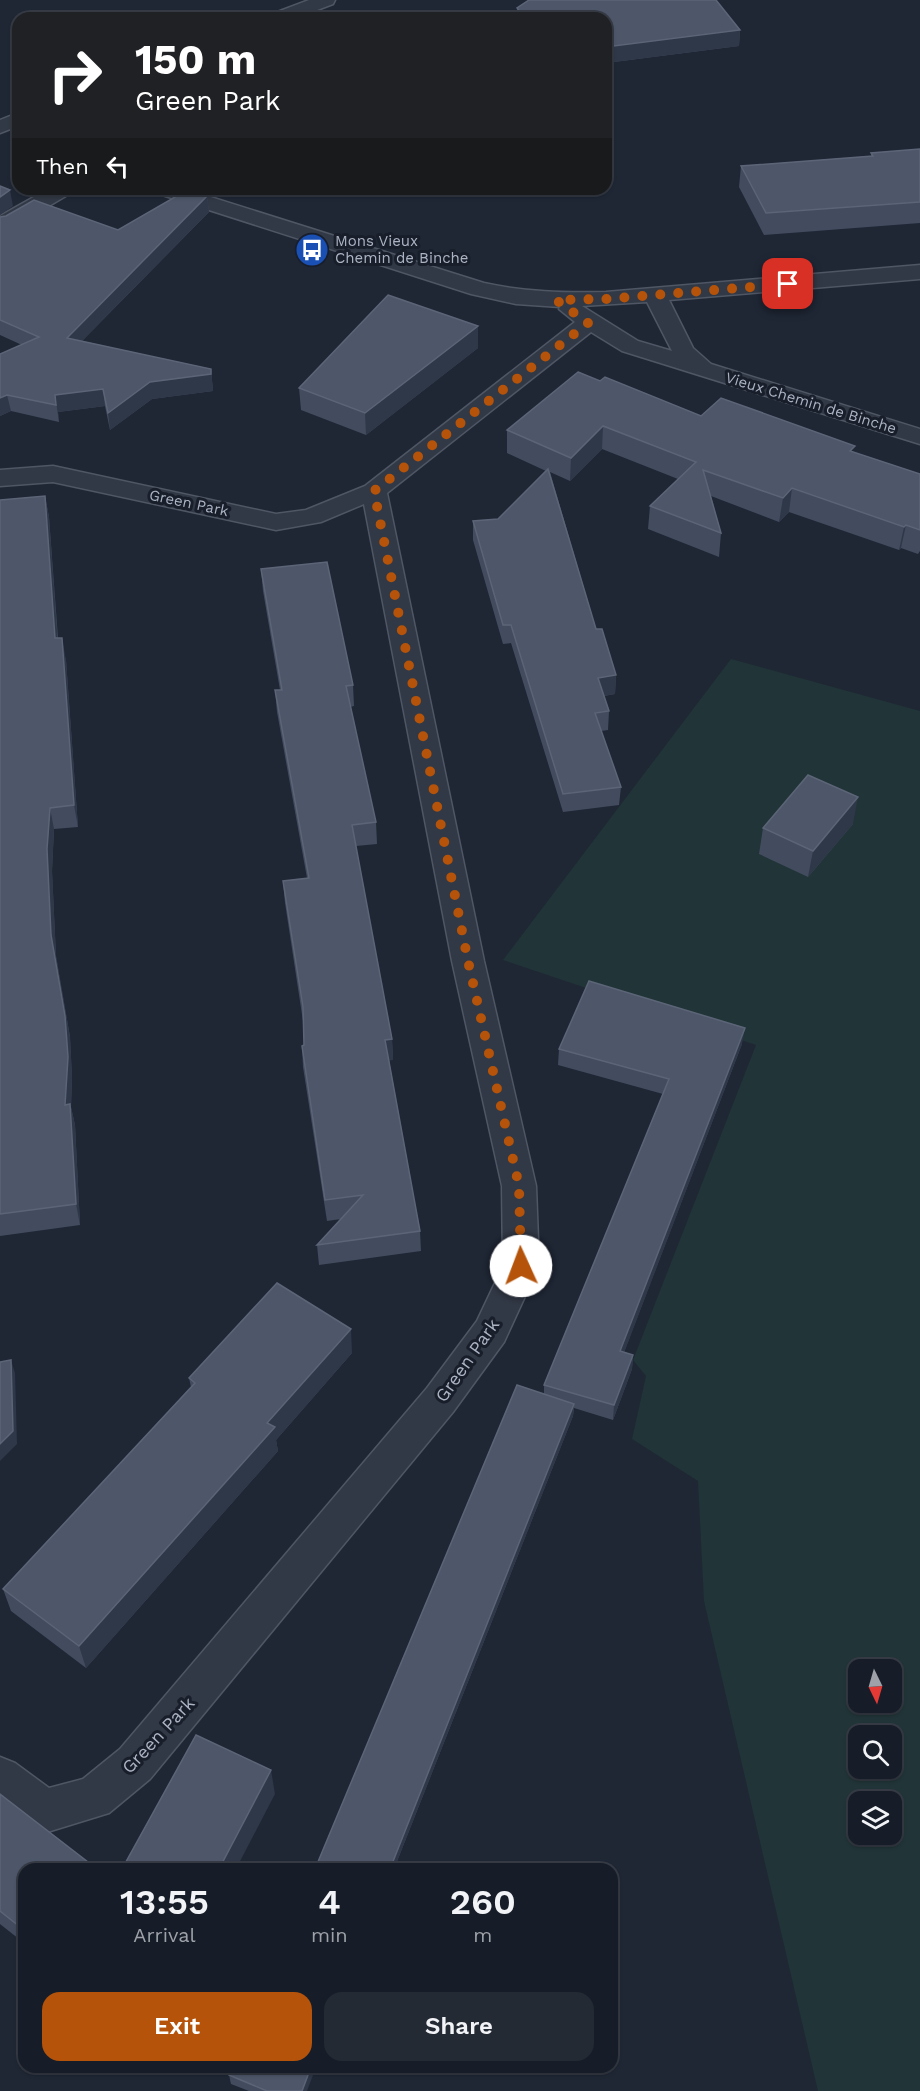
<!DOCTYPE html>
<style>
body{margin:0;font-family:"Work Sans",sans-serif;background:#242a34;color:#f1f3f6;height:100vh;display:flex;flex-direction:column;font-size:22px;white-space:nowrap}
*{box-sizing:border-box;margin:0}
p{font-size:20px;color:#9ea2a8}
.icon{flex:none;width:33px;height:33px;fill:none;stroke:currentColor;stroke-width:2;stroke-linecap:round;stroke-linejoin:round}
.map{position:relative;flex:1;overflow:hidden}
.side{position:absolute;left:18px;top:1863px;width:600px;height:210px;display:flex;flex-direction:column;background:#171d28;border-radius:18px;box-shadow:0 2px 4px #0004,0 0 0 2px #363b45}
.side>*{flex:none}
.guide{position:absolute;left:12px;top:12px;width:600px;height:183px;border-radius:18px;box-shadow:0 2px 4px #0004,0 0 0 2px #363b45;background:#202124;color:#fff;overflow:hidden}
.needle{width:39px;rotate:175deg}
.buttons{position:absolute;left:848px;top:1659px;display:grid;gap:12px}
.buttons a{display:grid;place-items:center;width:54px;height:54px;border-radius:12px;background:#171d28;box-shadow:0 2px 4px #0004,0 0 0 2px #363b45;font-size:30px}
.pin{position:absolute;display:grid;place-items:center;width:51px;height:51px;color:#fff;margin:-26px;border-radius:12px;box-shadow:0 3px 9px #0006}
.me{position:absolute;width:66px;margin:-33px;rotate:358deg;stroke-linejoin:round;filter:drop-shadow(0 0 4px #0008)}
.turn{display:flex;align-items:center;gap:21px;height:126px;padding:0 24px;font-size:27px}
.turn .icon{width:78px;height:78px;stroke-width:2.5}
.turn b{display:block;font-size:42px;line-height:51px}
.then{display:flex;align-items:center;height:57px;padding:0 24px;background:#0003;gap:12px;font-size:22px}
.eta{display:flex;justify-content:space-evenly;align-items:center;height:102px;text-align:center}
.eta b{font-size:36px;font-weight:600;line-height:42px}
.primary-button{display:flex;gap:12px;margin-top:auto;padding:12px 24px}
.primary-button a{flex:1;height:69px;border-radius:18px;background:#b45309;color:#fff;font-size:24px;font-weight:600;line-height:69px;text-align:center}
.primary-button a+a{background:#242a34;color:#f1f3f6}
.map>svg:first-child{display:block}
.green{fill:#213437;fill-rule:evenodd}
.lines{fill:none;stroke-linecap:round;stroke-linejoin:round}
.street-casing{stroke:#4f5664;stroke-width:3}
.street{fill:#323946;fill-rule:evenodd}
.wall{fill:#424c5e}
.shaded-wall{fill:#2f3849}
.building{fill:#4d5769;stroke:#5c6577;stroke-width:1.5}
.route{stroke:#b45309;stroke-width:10;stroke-dasharray:0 18}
.labels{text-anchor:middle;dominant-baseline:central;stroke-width:6;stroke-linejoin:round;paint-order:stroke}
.far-poi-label{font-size:15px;fill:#acb3c3;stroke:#181e2a;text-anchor:start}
.far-street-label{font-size:15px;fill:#acb3c3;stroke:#181e2a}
.street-label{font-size:18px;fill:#acb3c3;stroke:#181e2a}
</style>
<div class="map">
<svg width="920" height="2091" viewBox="0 0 920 2091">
<rect width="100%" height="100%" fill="#1f2735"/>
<path class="green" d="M731 659 920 711V2091H818L704 1601 698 1481 632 1439 646 1376 633 1360 756 1045 503 960ZM858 1670H891V1702H858ZM858 1736H891V1768H858ZM858 1802H891V1834H858Z"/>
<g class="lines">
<g class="street-casing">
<g id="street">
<polygon points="309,0 335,0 333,4 296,18 270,18 272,14"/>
<polygon points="18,113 18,126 0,133 0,120"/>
<polygon points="48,189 75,189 71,193 8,230 0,232 0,216"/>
<path d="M152 189H185L484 283C525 292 564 293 606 292L920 265V279L669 300 693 348 711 364 920 429V444L622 351 591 332 387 493 484 961 536 1186 539 1266 504 1342 453 1412 150 1779 109 1813 44 1833 29 1826 0 1805V1757L15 1763 49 1788 83 1779 120 1749 427 1388 477 1321 503 1266 502 1186 452 961 364 504 321 522 276 530 53 482 0 486V470L53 466 276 514 306 510 365 486 575 322 559 309 560 307 516 304 471 294 156 193ZM647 302 672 351 638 341 582 306Z"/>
</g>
</g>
<use href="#street" class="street"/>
</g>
<g class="wall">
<polygon points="529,0 716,0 740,30 739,46 606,63 606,18 517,18 517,8"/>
<polygon points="920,149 920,223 764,235 739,187 741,166 871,156 871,153"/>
<polygon points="207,196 209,212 82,341 211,369 213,391 152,399 110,430 105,406 58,412 59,422 11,411 0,416 22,345 0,335 0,217 118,230"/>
<polygon points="478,326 478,348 366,435 301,410 299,388"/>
<polygon points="600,381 701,416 854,452 920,474 920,551 918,554 901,548 899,550 789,512 779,522 711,496 721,533 719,557 648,529 650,506 678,479 602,449 570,481 550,472 596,629 616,675 615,694 604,696 609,711 608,730 601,731 621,787 619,805 563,812 511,643 503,644 473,540 473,521 498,519 546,471 507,453 507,430"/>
<polygon points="45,496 49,517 58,638 66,660 78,827 54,829 52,871 56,956 70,1037 72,1078 71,1107 75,1125 80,1225 0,1236 0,500"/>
<polygon points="261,569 353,685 354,706 350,707 376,822 377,844 356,846 392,1039 393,1060 389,1060 420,1231 421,1251 319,1265 317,1245 341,1219 327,1221 303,1067 302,1046 304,1045 303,1021 285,903 283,881 307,878 277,712 275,690 280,690 263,591"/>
<polygon points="853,824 808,877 759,854 763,828"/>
<polygon points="742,1044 624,1352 633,1355 632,1369 613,1420 574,1408 573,1416 394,1869 315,1869 544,1394 544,1385 663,1094 558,1065 559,1049"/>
<polygon points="352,1353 276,1440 278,1451 86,1668 11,1611 3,1589 191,1387 189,1378"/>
<polygon points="0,1794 24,1869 24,1943 0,1924"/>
<polygon points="229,2075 307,2091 249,2091 231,2084"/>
</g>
<g class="shaded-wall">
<polygon points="740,30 739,46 606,63 606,47"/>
<polygon points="10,190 13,206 0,215 0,197"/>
<polygon points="207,196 209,212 69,354 67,338"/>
<polygon points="478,326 478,348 366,435 365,413"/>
<polygon points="211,369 213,391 152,399 110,430 108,413 150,382"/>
<polygon points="103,389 105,406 58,412 59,422 55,395"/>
<polygon points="7,395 11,411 0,416 0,398"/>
<polygon points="603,426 602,449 570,481 571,458"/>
<polygon points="792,488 789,512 779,522 783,498"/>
<polygon points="45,496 49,517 59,660 55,638"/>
<polygon points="906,525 901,548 899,550 904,527"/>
<polygon points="62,638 66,660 78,827 74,805"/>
<polygon points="616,675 615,694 597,697 598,678"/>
<polygon points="858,797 853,824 808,877 813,851"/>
<polygon points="50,808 54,829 52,871 56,956 70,1037 72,1078 71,1107 75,1125 80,1225 76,1204 65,1105 51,935 47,849"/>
<polygon points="745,1028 742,1044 619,1366 620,1351"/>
<polygon points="392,1039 393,1060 386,1061 385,1040"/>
<polygon points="351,1329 352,1353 276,1440 278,1451 86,1668 79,1646 267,1423"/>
<polygon points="633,1355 632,1369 613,1420 614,1405"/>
<polygon points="11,1360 15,1373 17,1444 0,1461 0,1444"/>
<polygon points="574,1404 573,1416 394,1869 390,1869"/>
<polygon points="271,1770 275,1794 236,1869 219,1869"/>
<polygon points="311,2067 316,2067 307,2091 302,2091"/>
</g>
<g class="building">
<polygon points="529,0 716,0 740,30 606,47 606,18 525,18 517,8"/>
<polygon points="920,149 920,202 766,213 741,166 873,156 871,153"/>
<polygon points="0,186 10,190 0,197"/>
<polygon points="187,190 207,196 67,338 211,369 211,374 150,382 108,413 103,389 55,395 56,405 7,395 0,398 0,354 39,337 0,320 0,217 6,216 34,200 118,230"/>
<polygon points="388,295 478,326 365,413 299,388"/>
<polygon points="578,372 600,381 605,377 701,416 721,398 855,446 850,451 920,474 920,530 906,525 904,527 792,488 783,498 703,470 721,533 650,506 696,462 603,426 571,458 507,430"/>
<polygon points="548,469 596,629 602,629 616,675 598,678 609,711 595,713 621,787 563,794 511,625 503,625 473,521 498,519"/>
<polygon points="45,496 55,638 62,638 74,805 50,808 47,849 51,935 65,1016 68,1057 65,1105 70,1104 76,1204 0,1214 0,500"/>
<polygon points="327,562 353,685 346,686 376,822 352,825 392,1039 385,1040 420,1231 317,1245 363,1195 325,1200 302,1046 304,1045 303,1007 283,881 309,878 275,690 282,690 261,569"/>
<polygon points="808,775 858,797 813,851 763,828"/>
<polygon points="589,981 745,1028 620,1351 633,1355 614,1405 544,1385 669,1079 559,1049"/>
<polygon points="277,1283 351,1329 267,1423 275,1427 79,1646 3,1589 195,1383 189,1378"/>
<polygon points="11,1360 13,1431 0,1444 0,1362"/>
<polygon points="517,1385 574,1404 390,1869 315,1869"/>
<polygon points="196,1735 271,1770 219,1869 122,1869"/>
<polygon points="0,1794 97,1869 24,1869 24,1930 0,1911"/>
<polygon points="232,2067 311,2067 302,2091 267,2091 229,2075"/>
</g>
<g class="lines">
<polyline class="route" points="521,1266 519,1186 468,961 374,491 588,323 556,300 606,299 788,284"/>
</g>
<defs>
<g id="bus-disc" transform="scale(1.725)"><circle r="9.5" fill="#1a4fb4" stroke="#181e2a"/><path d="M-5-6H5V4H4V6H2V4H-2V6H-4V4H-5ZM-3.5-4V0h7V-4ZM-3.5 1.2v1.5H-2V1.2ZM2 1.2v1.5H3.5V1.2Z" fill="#fff"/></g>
</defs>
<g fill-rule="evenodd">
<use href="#bus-disc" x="312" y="250"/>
</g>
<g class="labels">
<g class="far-poi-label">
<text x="335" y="241">Mons Vieux<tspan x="335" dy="17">Chemin de Binche</tspan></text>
</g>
<g class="far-street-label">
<text transform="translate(811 403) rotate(17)">Vieux Chemin de Binche</text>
<text transform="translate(189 503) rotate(12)">Green Park</text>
</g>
<g class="street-label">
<text transform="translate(467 1360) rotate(-55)">Green Park</text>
<text transform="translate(158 1735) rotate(-47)">Green Park</text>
</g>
</g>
</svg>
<div class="buttons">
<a><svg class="needle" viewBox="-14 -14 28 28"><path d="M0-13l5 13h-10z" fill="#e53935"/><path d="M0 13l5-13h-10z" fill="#9ea2a8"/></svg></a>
<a><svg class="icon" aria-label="search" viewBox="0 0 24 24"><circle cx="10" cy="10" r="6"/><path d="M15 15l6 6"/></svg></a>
<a><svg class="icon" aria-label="layers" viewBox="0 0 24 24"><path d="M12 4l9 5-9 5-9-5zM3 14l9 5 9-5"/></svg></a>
</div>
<div class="pin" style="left:788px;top:284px;background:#d93025"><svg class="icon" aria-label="arrive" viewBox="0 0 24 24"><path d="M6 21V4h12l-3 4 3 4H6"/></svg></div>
<svg class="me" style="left:521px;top:1266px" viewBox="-20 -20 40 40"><circle r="19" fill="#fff"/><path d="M0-13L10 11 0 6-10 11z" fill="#b45309"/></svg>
<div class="guide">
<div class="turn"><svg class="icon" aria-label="right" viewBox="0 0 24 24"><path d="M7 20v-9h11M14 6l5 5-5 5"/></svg><div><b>150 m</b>Green Park</div></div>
<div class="then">Then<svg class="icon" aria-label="left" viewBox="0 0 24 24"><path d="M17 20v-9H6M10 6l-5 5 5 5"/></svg></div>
</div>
<section class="side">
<div class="eta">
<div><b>13:55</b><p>Arrival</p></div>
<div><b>4</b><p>min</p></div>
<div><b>260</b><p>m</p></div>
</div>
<div class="primary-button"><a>Exit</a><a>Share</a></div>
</section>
</div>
